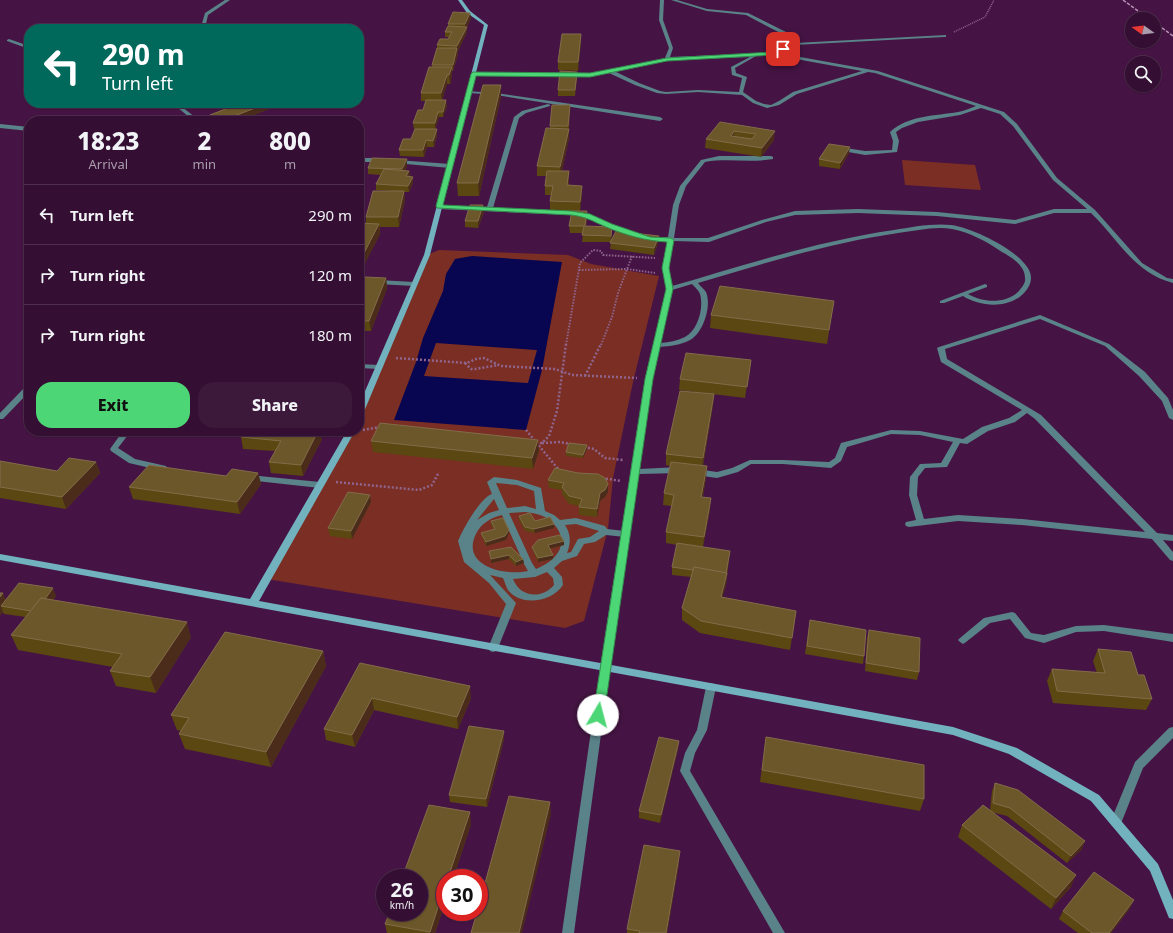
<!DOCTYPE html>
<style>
body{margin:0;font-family:"Noto Sans",sans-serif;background:#3c183b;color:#f1f3f6;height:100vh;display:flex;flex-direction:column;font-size:15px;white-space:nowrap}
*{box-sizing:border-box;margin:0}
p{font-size:13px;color:#a99cac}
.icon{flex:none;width:22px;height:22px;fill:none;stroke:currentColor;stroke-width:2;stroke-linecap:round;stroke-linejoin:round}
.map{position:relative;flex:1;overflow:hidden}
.details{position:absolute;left:24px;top:116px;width:340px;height:320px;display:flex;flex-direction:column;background:#340f33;border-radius:16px;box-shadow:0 1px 3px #0004,0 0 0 1px #4e2f4e}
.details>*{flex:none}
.guide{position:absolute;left:24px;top:24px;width:340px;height:84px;border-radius:16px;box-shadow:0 1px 3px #0004,0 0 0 1px #4e2f4e;background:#00695c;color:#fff;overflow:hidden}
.needle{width:26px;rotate:284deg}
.buttons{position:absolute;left:1125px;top:12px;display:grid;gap:8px}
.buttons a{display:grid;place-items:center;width:36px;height:36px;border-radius:50%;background:#340f33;box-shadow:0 1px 3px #0004,0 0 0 1px #4e2f4e;font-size:20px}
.speed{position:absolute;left:376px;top:869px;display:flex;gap:8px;font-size:20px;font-weight:700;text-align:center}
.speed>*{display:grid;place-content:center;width:52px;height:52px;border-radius:50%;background:#340f33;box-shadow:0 1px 3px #0004,0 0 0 1px #4e2f4e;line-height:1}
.speed small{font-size:10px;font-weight:400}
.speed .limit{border:6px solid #d22;background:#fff;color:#111}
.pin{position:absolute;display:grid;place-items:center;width:34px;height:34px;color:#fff;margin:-17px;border-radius:8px;box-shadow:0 2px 6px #0006}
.me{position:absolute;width:44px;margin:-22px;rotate:8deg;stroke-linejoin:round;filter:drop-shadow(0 0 3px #0008)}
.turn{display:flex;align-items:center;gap:14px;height:84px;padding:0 12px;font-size:18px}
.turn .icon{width:52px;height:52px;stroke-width:2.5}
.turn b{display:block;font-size:28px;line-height:34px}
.eta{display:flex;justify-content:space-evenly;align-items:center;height:68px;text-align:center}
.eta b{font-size:24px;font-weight:800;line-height:28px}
.cta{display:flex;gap:8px;margin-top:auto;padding:8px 12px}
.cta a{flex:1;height:46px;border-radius:16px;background:#4dd676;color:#111;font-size:16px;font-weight:800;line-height:46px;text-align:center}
.cta a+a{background:#3c183b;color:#f1f3f6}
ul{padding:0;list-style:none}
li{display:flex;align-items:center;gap:12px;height:60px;padding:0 12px;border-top:1px solid #4e2f4e}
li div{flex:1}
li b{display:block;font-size:15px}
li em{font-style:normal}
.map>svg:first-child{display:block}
.green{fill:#7b2e24}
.water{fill:#080551;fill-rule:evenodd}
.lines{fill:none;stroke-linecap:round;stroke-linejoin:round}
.path-far2{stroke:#8f658d;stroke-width:1.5;stroke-dasharray:1 1;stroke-linecap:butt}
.path-far1{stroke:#8f658d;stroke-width:2;stroke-dasharray:1.5 1.5;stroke-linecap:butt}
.path{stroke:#8f658d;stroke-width:2.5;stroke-dasharray:2 2;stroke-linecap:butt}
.lane{fill:#5a8289;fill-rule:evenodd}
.street{fill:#5a8289;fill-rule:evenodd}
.secondary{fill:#71b2be;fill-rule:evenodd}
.rail{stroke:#b892b5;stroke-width:1.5;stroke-dasharray:3.5 1.5;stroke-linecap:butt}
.wall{fill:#5b4711}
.shaded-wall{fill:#4b2c1b}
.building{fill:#6c572a;stroke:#826c4a;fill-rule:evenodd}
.route{fill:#4dd676;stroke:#328b4d}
</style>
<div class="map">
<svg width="1173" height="933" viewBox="0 0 1173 933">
<rect width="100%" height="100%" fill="#461444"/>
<g class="green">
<polygon points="902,160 975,165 981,190 905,185"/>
<polygon points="439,250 568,255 591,264 659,276 633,382 613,478 608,529 584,621 565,628 267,579 351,431 359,431 359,414 427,255"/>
</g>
<path class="water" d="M472 256 562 262 542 370 526 430 394 420 416 362 423 338 443 291 446 274 455 259ZM436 343 536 350H537L528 383 424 376Z"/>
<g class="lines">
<polyline class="path-far2" points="954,32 985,17 994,0"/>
<g class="path-far1">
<polyline points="579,270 627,269 655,273"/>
<polyline points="566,345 580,263 593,250 601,251 603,255 655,258"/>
<polyline points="601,345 612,317 618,293 632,256"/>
</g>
<g class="path">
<polyline points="396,358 467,363 476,359 484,358 501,366 555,369 572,375 637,378"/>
<polyline points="465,363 471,369 475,369 499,365"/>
<polyline points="585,376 601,344"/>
<polyline points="363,430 380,427"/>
<polyline points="526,430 559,470"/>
<polyline points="536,443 542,443 549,436 557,411 566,344"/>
<polyline points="542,443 559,442 571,444"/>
<polyline points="584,447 594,449 605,458 623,460"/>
<polyline points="602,478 621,481"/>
<polyline points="336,482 419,490 432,485 439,472"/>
</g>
<g class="lane">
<polygon points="359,364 379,365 383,367 379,369 359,368"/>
<path d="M494 477 517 480 541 488 545 511 554 515 560 520 576 518 605 526 607 529 625 531 629 534 625 537 606 535 595 542 584 544 577 556 562 561 554 568 562 577 563 585C552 602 521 607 508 590 506 587 505 582 503 578L490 575 516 603 498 648 496 651 493 652 490 651 488 648 506 604 489 583 464 562 458 541C463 529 480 498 492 494L487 482ZM496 483 517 485 534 491 536 509 525 506 507 508ZM494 499 499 510 489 513 477 520ZM525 512C534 513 545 515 552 522 571 541 559 560 536 569L532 563 509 513ZM502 515 524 564 528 571C507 576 462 567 475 536 480 524 490 518 502 515ZM576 524 599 531 590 537 578 539 571 552 567 553C571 543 571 534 565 525ZM547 572 553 578 554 585C541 600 520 597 513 579L535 577Z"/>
</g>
<g class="street">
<polygon points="225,0 230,0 208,15 205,28 199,29 201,27 205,13"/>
<path d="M660 0H664L663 20 673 48 670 57 773 53 791 43 788 37 746 15 707 11 671 0H677L707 9 748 13 792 35 795 43 946 35V37H944L794 45 778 53 878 71 1004 112 1017 124 1057 178 1095 210 1142 263 1167 278 1173 279V283C1134 273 1118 239 1091 213H1054L1015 224 937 216 858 213 795 215 766 222 709 242 673 241 669 268 672 286C745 265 818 241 894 230 912 227 933 223 951 225 972 228 1009 246 1023 262 1033 272 1034 282 1024 293 1009 309 980 307 963 296L944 303H940V301L985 284 987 285V287L968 294C983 303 1006 304 1019 291 1022 287 1026 283 1025 278 1025 265 1011 257 1002 252 987 242 970 232 952 229 935 226 915 231 898 233 830 243 764 263 698 283 700 286 704 289 706 292 712 306 703 333 690 340 681 345 670 346 660 347L653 379 639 469 680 467 684 470 680 473 639 474 610 668 574 933H562L600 668 645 379 666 289 663 268 667 241 647 240 607 227 586 217 571 215 439 209 437 208V206L487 207 514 117 522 111 548 104 550 105V106L526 113 519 118 493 208 571 211 590 215 611 225 650 237H668L673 205 680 186 701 160 719 156H771L773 157V159C750 163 727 158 705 162L686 186 679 205 674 238H708L762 220 795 211 858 209 937 212 1015 220 1054 209H1087L1053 180 1013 126 1000 114 981 108 960 115 918 122 902 128 896 132 899 141 897 152 865 155 837 150V148L839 147 865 151 892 150 893 141 890 132C908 115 936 116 958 112 964 111 970 108 976 106L875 73 868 72 797 94 779 105 767 108 753 103 742 95 698 92 666 94 657 93 635 85 609 73 590 76 473 75 471 74 473 73 590 74 665 58 669 48 659 20ZM774 55 862 71 793 92 779 101 771 105 764 104 756 101 743 92 747 77 736 73 735 68 756 56ZM750 57 731 67 732 75 742 78 739 92 698 90 666 92 660 91 639 83 614 71 667 60ZM692 284C695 287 699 291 700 294 704 308 698 330 685 337 677 341 669 342 661 343L672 290Z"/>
<polygon points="9,39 29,46 29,49 7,41 7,40"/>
<polygon points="467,91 496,93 660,117 663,119 660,121 496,95 469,93 467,93"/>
<polygon points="172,103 177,103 200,121 194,121"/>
<polygon points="0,124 29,127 29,131 0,128"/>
<polygon points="359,158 381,158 384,160 381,162 359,162"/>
<polygon points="397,160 450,164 453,166 450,168 395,163 394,162"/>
<polygon points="359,279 414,282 417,284 414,286 359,283"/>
<path d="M1040 315 1109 344 1145 372 1168 398 1173 410V420L1169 418 1162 401 1139 376 1105 346 1040 319 945 349 947 359 1041 415 1157 533 1173 535V541L1163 540 1173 552V561L1170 560 1152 539 1022 525 958 521 909 527 906 526 905 524 906 522 916 520 909 495 910 477 920 464 941 463 953 442 920 435 891 434 847 447 841 461 831 468 783 464H751L738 472 717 478 696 475 692 472 696 469 717 472 732 468 750 460H783L829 462 835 458 841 443 891 430 920 431 963 439 982 427 1009 418 1022 410 941 362 937 348 939 347ZM1027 413 1035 419 1145 532 1022 519 958 515 924 519 917 495 918 477 925 468 947 467 960 443 967 444 988 431 1015 422Z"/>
<polygon points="26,386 29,386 29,392 3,419 0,419 0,413"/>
<polygon points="123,431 131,431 118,448 135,459 166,466 167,468 166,470 163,471 129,463 111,451 110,449"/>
<polygon points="249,475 320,482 324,485 320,488 246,480 245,478 246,476"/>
<polygon points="1012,612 1015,613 1031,633 1044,635 1076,626 1104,625 1173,634 1173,642 1104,631 1076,632 1044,643 1025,638 1010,619 990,623 966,642 963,644 960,642 958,640 960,638 984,618"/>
<polygon points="711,683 714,684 716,687 707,730 695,753 690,771 785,933 773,933 680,771 685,753 697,730 706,687 708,684"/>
<polygon points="1173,727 1173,738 1143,768 1120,826 1116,828 1112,826 1110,823 1135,762 1169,728"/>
</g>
<g class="secondary">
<polygon points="458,0 462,0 470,11 488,25 430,255 363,414 359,416 359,405 424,255 484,25 467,13"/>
<polygon points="347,431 355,431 259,601 953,727 1017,748 1099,795 1158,864 1173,900 1173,919 1169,918 1150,871 1091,801 1009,754 953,735 0,560 0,554 250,599"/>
</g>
<g class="rail">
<polyline points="1123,0 1149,19"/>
<polyline points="1154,22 1173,36"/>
</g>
</g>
<g class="wall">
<polygon points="471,18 467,27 467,32 458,51 458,54 453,71 452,71 452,75 450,84 447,84 442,100 447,106 443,117 439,117 435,129 437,129 437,135 434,147 427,147 424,157 400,156 399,150 411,139 415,129 414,129 413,123 423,110 426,101 421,101 421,93 432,67 437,48 437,45 448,39 449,37 445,37 445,32 448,26 448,24"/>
<polygon points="581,34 581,42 578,71 558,70 558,62"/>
<polygon points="577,77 575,96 558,96 558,90"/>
<polygon points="501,85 501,96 479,196 458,196 457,183"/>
<polygon points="241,103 280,103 280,105 237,121 211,121 210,115"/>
<polygon points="570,105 569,129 569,138 562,171 569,171 569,185 582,186 582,195 580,211 587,218 586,226 612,233 611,242 659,236 658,243 654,255 610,249 611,242 582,242 583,233 570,233 569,226 572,211 550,211 550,201 551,195 545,195 545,186 546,176 537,176 537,166 550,128 550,126"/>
<polygon points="720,122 774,140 761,157 705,148 706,139"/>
<polygon points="849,153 840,169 819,166 819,159"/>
<polygon points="407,159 407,166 405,171 409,171 410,177 413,183 409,192 404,192 405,200 399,227 380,227 380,234 362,269 359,268 359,223 366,223 366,217 394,191 376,190 376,184 381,175 368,174 368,168"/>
<polygon points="484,212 478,228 465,227 465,221"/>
<polygon points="386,278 387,288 371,331 363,331 364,334 359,344 359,291"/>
<polygon points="834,301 827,344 710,328 711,315"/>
<polygon points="751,360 745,398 679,390 680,379"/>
<polygon points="714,394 713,405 703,466 706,477 703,497 710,509 703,547 730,551 726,585 722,597 796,611 790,650 700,633 682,620 682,608 691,577 672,575 672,567 677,545 666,543 666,532 672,506 663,505 664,493 670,466 666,465 666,454"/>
<polygon points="241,437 322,439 303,476 271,473 269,462 275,451 243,449"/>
<polygon points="371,441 539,451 533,469 373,452"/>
<polygon points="587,449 583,458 566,456 566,452"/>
<polygon points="0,461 57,471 96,462 100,473 66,509 0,498"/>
<polygon points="258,473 261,484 240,514 133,499 129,487"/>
<polygon points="548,480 608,484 608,492 605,497 600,501 597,517 579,515 579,506 569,504 562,494 562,490 549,488"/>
<polygon points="370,495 371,502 352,539 330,536 328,528"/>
<polygon points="519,516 535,521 554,528 535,533 525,531 519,520"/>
<polygon points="491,521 509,530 509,533 506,540 486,546 482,537 481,533 494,530 491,525"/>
<polygon points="564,545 550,549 553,559 538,562 533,551 532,547"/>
<polygon points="511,547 524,563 516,566 509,559 491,563 489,551"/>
<polygon points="0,593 6,600 56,596 53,600 191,637 156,693 116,686 110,671 113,667 18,650 11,635 26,617 4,614 3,612 0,615"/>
<polygon points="810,620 864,656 863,664 805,654"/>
<polygon points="869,630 919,672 917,680 865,671 867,638"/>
<polygon points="1098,649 1138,675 1152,699 1146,710 1053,703 1047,681 1052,669 1097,673 1093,661"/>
<polygon points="323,651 326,666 271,767 185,749 179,734 181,731 177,730 171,715"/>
<polygon points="360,663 471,698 458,729 374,710 355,747 326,740 324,729"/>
<polygon points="766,737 924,799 920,811 760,782"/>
<polygon points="504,739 487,807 450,802 449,795"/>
<polygon points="678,749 660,823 639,818 639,811"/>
<polygon points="995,783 1082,849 1067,863 1007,816 991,812 1071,887 1051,909 958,837 962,825 990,811 992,791"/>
<polygon points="471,824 435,933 387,933 385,924"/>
<polygon points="679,863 667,933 627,933 627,929"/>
<polygon points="1130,908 1111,933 1078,933 1059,919 1063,911"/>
</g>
<g class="shaded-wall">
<polygon points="470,13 471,18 467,27 467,32 458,51 458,54 453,71 453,65 457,50 457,46 466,29 465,24"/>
<polygon points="581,34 581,42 578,71 578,62"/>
<polygon points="452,67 452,75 450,84 449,75"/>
<polygon points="447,75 447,84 442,101 441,93"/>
<polygon points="501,85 501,96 479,196 478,183"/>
<polygon points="446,100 447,106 443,117 443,112"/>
<polygon points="268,103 280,103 280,105 237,121 224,121 224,120"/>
<polygon points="570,105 568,131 569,129 569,138 561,177 560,167 568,132"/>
<polygon points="438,112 439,117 435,129 435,123"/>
<polygon points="437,129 437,135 434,147 433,141"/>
<polygon points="734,131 733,140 731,136"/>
<polygon points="775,131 774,140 761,157 762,148"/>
<polygon points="426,140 427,147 424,157 423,150"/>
<polygon points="850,147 849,153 840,169 840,163"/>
<polygon points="407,159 407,166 403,175 402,169"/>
<polygon points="409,171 410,177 406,176"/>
<polygon points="569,171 569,181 567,195 567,185"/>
<polygon points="413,177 413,183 409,192 408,186"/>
<polygon points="582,186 582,195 580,211 580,202"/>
<polygon points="404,191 405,200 399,227 398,217"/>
<polygon points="483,205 484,212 478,228 478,221"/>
<polygon points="587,211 587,218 585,233 585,226"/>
<polygon points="379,224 380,234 362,269 361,259"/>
<polygon points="659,236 658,243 654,255 654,248"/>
<polygon points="386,278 387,288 371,331 369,321"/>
<polygon points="363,327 364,334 359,344 359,334"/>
<polygon points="751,360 750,371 745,398 747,387"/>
<polygon points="714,394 713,405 702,469 703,458"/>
<polygon points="317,431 320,431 322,439 303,476 301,465"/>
<polygon points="538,440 539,451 533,469 532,458"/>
<polygon points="587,445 587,449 583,458 583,455"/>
<polygon points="96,462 100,473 66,509 62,497"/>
<polygon points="707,466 706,477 701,508 701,497"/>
<polygon points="258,473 261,484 240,514 237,502"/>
<polygon points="608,484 608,492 605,497 600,501 597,517 597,509 600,493"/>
<polygon points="370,495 371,502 352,539 351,531"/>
<polygon points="711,498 710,509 703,548 704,537"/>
<polygon points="554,524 554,528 535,533 534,529"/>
<polygon points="509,530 509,533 506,540 486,546 486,542"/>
<polygon points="564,541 564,545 548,549 548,545"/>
<polygon points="730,551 726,576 727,573 726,585 720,608 721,597"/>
<polygon points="509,555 509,559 491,563 491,559"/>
<polygon points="553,555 553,559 538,562 538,558"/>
<polygon points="523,559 524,563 516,566 516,562"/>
<polygon points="53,588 56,596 39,619 36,611"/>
<polygon points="3,593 8,605 1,606 3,612 0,615 0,597"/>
<polygon points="187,622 191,637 156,693 150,677"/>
<polygon points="323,651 326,666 271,767 266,752"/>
<polygon points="470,686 471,698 458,729 457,717"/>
<polygon points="372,698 374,710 355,747 352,735"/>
<polygon points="504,731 504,739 487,807 486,799"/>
<polygon points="679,741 678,749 660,823 661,815"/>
<polygon points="550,802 551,814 522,933 519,933"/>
<polygon points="470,812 471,824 453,878 448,878"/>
<polygon points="1085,841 1082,849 1067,863 1071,856"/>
<polygon points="680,851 679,863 667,933 666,933"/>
<polygon points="1076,875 1071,887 1051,909 1056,898"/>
<polygon points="445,886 445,903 435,933 430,933"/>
<polygon points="1134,900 1130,908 1111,933 1109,933"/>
</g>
<g class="building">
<polygon points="453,12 470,13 465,24 448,24"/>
<polygon points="448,26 467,27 457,46 437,45 440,39 448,39 452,32 445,32"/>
<polygon points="562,34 581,34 578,62 558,62"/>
<polygon points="437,48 457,48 453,65 432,65"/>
<polygon points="429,67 452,67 449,75 447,75 441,93 421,93"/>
<polygon points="560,71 577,72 575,90 558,90"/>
<polygon points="483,85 501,85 478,183 457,183"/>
<polygon points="426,100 446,100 443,112 438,112 435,123 413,123 418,110 423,110"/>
<polygon points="241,103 268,103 224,120 210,115"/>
<polygon points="552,105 570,105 568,126 550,126"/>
<path d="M720 122 775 131 762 148 706 139ZM734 131 756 134 752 139 731 136Z"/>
<polygon points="546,128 569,129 560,167 537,166"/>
<polygon points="415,129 437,129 433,141 426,140 423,150 399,150 403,139 411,139"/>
<polygon points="829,144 850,147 840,163 819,159"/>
<polygon points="372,158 407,159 402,169 368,168"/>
<polygon points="384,169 409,171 406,176 413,177 408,186 376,184"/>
<polygon points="547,171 569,171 567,185 582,186 580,202 550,201 553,186 545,186"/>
<polygon points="373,191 404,191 398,217 366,217"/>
<polygon points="470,205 483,205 478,221 465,221"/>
<polygon points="572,211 587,211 585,226 612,227 611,236 582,235 584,226 569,226"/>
<polygon points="359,223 379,224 361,259 359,258"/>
<polygon points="616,231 659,236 654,248 610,243"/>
<polygon points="365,277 386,278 369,321 359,321 359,291"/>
<polygon points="720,286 834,301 829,330 711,315"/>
<polygon points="359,327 363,327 359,334"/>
<polygon points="686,353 751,360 747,387 680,379"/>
<polygon points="680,391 714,394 703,458 666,454"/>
<polygon points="380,423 538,440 532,458 371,441"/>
<polygon points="244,431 318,431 301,465 269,462 281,441 241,437"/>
<polygon points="569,443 587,445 583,455 566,452"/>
<polygon points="69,458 96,462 62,497 0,487 0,461 57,471"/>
<polygon points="671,462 707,466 701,497 711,498 704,537 666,532 674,495 664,493"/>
<polygon points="149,465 226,476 232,469 258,473 237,502 129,487"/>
<polygon points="555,468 578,473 598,474 605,478 608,484 605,490 600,493 597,509 579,507 582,499 569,496 562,487 564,483 548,480"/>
<polygon points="348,492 370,495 351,531 328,528"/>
<polygon points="530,513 535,521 550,517 554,524 534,529 525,527 519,516"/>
<polygon points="503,518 509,530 505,536 486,542 481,533 495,529 491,521"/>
<polygon points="560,535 564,541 548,545 553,555 538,558 532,547 538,540"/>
<polygon points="677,543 730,551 726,573 694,567 693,570 672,567"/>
<polygon points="511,547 523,559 516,562 509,555 491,559 489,551"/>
<polygon points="694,567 727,573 721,597 796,611 792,638 701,621 682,608"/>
<polygon points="19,583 53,588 45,599 41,598 31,611 1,606"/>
<polygon points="0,593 3,593 0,597"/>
<polygon points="41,598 187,622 150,677 110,671 122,654 11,635"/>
<polygon points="810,620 866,630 864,656 807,646"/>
<polygon points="869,630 920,638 919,672 866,663"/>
<polygon points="225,632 323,651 266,752 179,734 189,718 171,715"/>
<polygon points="1098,649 1131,652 1138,675 1144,675 1152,699 1057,691 1052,669 1105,673"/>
<polygon points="360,663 470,686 457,717 372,698 352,735 324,729"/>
<polygon points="469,726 504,731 486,799 449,795"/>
<polygon points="659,737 679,741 661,815 639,811"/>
<polygon points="766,737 924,765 924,799 762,770"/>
<polygon points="995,783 1018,790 1085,841 1071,856 1010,808 993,803"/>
<polygon points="509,796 550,802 519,933 471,933 477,912 479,912 479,905"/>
<polygon points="429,805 470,812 448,878 445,878 445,886 430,932 385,924 390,912 419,912 419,878 402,878"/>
<polygon points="983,805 1076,875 1056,898 962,825"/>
<polygon points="644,845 680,851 666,933 639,933 640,931 627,929"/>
<polygon points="1094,872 1134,900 1109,933 1092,933 1063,911"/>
</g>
<path class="route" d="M783 47 785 48V50L774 55 667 61 590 77 476 76 443 205 571 211 590 214 612 224 650 237 671 238 674 240 669 268 673 289 653 379 604 715 602 718 598 719 594 718 593 715 645 379 666 289 662 268 667 242C646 241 625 235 606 227 592 221 587 217 571 215L437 208 436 206 471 74 473 72 590 73 667 58 773 52Z"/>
</svg>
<div class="buttons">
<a><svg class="needle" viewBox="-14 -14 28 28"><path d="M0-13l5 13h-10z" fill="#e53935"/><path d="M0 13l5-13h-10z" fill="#a99cac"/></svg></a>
<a><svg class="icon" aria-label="search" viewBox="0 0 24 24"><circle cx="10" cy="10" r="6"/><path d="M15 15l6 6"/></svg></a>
</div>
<div class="speed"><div>26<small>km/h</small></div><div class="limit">30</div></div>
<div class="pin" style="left:783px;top:49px;background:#d93025"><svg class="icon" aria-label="arrive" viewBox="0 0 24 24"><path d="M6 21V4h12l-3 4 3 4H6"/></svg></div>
<svg class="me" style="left:598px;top:715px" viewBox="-20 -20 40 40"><circle r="19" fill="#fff"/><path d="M0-13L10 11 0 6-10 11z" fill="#4dd676"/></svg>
<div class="guide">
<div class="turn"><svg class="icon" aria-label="left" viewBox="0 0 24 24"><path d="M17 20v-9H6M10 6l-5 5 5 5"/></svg><div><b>290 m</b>Turn left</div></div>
</div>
<section class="details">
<div class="eta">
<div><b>18:23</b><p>Arrival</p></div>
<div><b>2</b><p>min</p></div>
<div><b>800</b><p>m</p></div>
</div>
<ul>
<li><svg class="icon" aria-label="left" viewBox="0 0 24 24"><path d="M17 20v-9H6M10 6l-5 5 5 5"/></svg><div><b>Turn left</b></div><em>290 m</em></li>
<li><svg class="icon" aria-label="right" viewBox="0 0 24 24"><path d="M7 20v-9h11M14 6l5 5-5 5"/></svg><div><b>Turn right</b></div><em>120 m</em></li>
<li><svg class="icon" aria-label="right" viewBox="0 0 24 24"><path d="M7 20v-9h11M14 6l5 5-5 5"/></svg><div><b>Turn right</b></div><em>180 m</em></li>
</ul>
<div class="cta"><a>Exit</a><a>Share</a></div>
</section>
</div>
